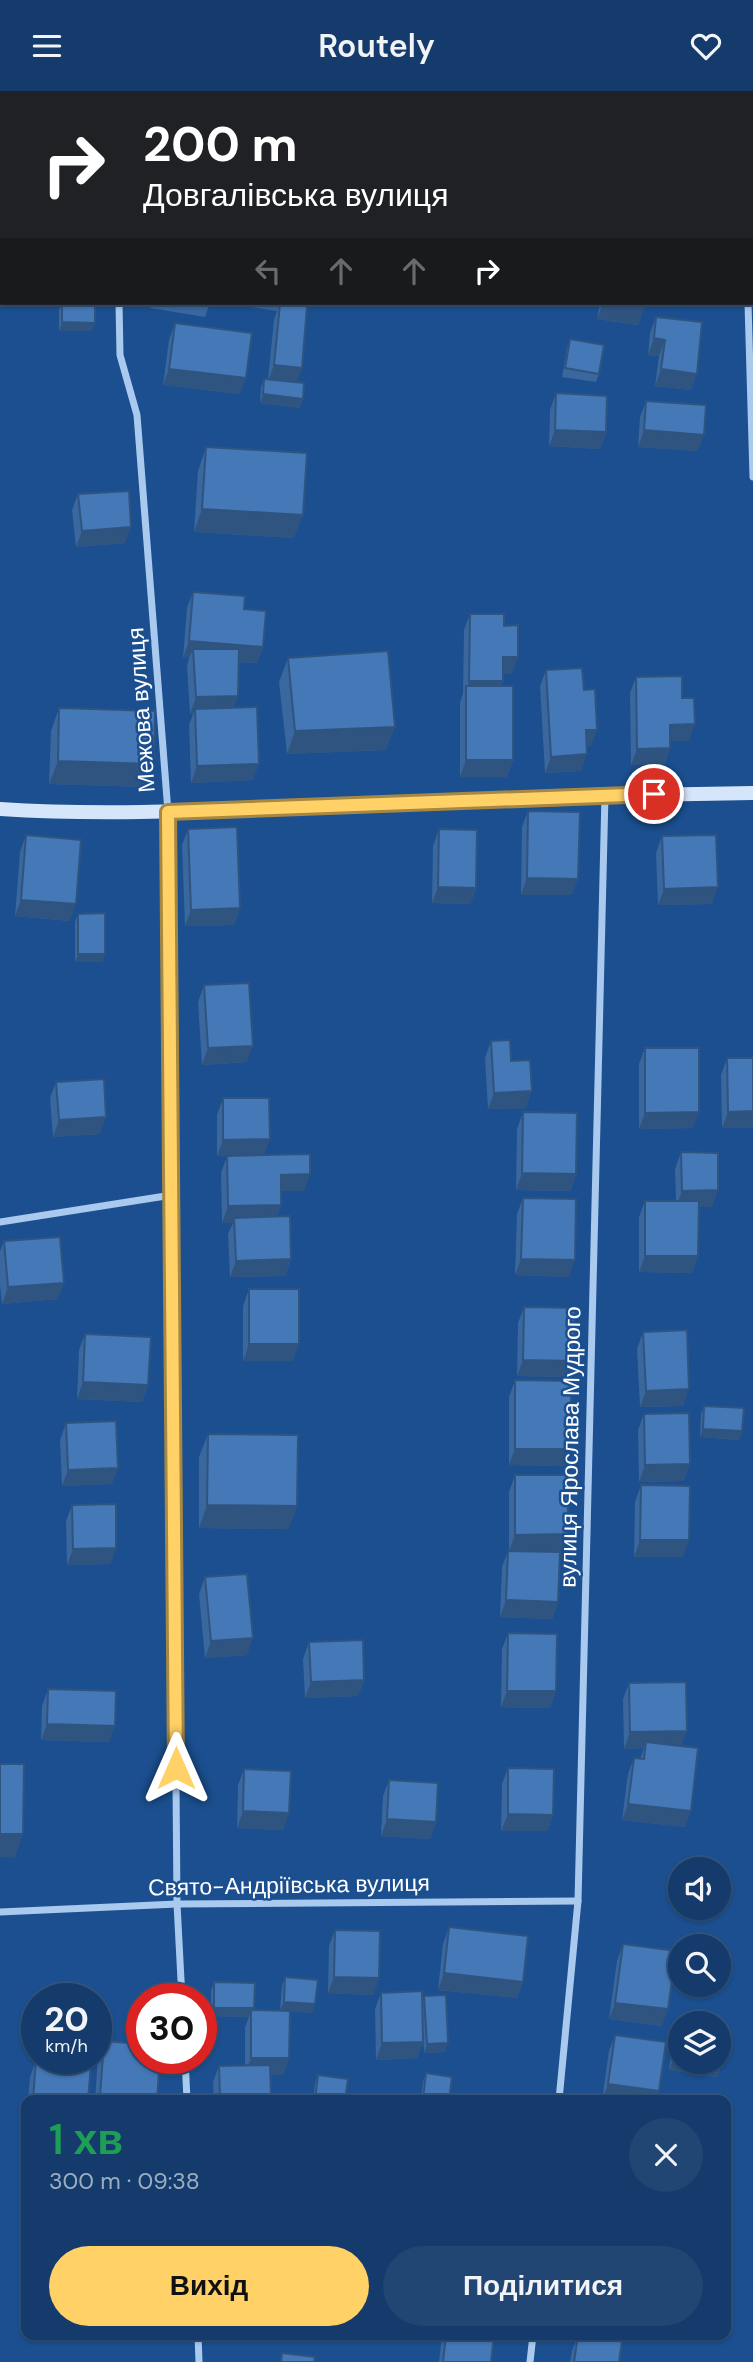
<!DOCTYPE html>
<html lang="uk">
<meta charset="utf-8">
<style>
body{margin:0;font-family:"DM Sans",sans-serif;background:#214673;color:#f1f3f6;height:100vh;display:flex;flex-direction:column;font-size:26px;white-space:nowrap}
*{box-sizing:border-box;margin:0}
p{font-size:23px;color:#9dadc1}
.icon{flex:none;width:38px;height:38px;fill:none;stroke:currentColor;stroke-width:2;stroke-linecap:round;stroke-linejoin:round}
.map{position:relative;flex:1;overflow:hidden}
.drawer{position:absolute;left:21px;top:2004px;width:710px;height:245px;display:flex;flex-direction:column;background:#143b6b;border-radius:14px;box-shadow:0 2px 5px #0004,0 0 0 2px #33557e}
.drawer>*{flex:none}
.top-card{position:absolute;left:0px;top:0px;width:754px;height:214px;box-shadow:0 2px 5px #0004,0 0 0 2px #33557e;background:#202124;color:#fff;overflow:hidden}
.controls{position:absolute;left:668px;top:1766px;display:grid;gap:14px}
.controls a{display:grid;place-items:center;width:63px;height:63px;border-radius:50%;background:#143b6b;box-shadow:0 2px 5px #0004,0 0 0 2px #33557e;font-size:35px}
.speed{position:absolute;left:21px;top:1892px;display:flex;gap:14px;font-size:35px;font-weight:700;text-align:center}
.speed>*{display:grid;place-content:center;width:91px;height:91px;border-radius:50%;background:#143b6b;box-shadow:0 2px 5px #0004,0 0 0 2px #33557e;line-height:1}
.speed small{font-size:18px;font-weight:400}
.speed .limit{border:10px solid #d22;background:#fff;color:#111}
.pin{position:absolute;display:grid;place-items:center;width:60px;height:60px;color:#fff;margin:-30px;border:4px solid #fff;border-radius:50%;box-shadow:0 2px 7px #0007}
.me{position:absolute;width:77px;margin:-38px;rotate:0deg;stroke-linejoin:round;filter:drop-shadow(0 0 5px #0008)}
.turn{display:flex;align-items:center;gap:24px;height:147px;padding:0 28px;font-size:32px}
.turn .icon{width:91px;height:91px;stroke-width:2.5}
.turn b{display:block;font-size:49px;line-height:60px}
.lanes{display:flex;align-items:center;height:66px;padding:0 28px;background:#0003;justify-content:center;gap:35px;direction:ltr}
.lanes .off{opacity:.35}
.round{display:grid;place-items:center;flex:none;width:74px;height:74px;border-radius:37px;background:#214673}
.head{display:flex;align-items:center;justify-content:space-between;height:119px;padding:0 28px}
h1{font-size:42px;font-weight:600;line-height:52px;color:#1e9e55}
.cta{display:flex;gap:14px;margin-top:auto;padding:14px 28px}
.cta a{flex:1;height:80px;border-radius:42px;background:#ffd166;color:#111;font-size:28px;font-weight:600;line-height:80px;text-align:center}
.cta a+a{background:#214673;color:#f1f3f6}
header{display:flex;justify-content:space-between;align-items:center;height:91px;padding:0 28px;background:#143b6b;font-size:32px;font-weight:600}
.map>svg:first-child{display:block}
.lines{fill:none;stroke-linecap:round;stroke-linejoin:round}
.street{stroke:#a9c9ee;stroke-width:7}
.secondary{stroke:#d6e6fa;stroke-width:14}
.wall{fill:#3a679d}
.shaded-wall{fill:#305480}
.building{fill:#4478b7;stroke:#305480;stroke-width:2}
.route-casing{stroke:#a68842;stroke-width:18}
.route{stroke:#ffd166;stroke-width:12}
.labels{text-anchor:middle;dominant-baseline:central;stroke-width:5;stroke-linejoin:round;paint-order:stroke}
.street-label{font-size:23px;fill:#fff;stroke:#1b4f8f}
</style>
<header><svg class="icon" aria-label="menu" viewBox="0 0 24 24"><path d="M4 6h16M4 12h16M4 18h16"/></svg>Routely<svg class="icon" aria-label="heart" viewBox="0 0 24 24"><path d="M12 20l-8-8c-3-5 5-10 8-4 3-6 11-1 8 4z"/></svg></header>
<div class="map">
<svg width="753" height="2271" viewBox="0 0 753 2271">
<rect width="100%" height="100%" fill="#1b4f8f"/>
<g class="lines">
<g class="street">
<polyline points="139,2 139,0"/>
<polyline points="752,145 753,140"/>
<polyline points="119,212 120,264 137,324 168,721 177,1813 182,1908"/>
<polyline points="748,212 753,386"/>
<polyline points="0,1131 172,1104"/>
<polyline points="0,1821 177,1813 578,1810"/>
<polyline points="185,1967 187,2009"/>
<polyline points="559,2009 578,1810 605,704"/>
<polyline points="198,2244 199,2271"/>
<polyline points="530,2271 533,2244"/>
</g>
<path class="secondary" d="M0 718C108 725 216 719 323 715 467 709 610 704 753 702"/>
</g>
<g class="wall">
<polygon points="716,0 753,0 753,7 752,2 725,2"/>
<polygon points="61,212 92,240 59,240 59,219"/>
<polygon points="151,212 210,212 205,226 150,217"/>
<polygon points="237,212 305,212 296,291 300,317 260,312 261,296 264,288 268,288 274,229 277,220 237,214"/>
<polygon points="600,212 645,212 638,234 597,228"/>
<polygon points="656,226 691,299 655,295 659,265 648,264 650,242"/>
<polygon points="175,232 240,303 163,294 169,249"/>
<polygon points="570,248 599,283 596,291 562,286 567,257"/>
<polygon points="556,302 606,341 600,358 549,355 550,319"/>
<polygon points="646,310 698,360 638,356 640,326"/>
<polygon points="206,356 294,447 194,441 198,380"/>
<polygon points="78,403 125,452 76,456 72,419"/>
<polygon points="193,501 244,518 263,556 257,572 238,571 233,617 253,689 191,692 189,634 193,623 190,623 187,575 189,567 183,567 187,517"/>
<polygon points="470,523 504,535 512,583 503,583 501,595 513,669 507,686 460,686 460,612 463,602 464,539"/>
<polygon points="288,567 386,659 287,663 279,591"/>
<polygon points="546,579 584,599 591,655 587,655 581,680 545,682 540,595"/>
<polygon points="636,586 682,607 689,650 670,650 670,657 664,674 631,674 630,602"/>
<polygon points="59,617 146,696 49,693 51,640"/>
<polygon points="528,720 572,804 521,804 522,736"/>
<polygon points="188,738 240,817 234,834 185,835 182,754"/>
<polygon points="439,738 476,797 470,813 432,812 433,755"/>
<polygon points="26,744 70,830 15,825 20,761"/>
<polygon points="662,745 712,813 658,814 656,762"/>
<polygon points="78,823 105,863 102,871 75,871 75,831"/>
<polygon points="204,894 247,971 202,974 198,911"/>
<polygon points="491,950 511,970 526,1017 488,1018 485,967"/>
<polygon points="645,957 693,1037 639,1038 639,973"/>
<polygon points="727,967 753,967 722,1037 721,984"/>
<polygon points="56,991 100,1043 53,1046 50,1007"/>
<polygon points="223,1007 264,1064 304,1100 281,1100 281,1114 277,1125 291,1168 285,1185 230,1186 228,1143 233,1132 222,1132 221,1082 227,1065 229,1065 217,1065 217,1024"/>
<polygon points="523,1021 576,1083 570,1100 516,1099 517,1038"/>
<polygon points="681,1061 712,1116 699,1116 698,1165 692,1182 639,1181 639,1126 645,1110 676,1110 675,1078"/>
<polygon points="523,1107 569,1186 515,1184 517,1123"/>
<polygon points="4,1150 58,1208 2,1213 0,1194 0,1160"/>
<polygon points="249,1198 293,1270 243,1270 243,1215"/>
<polygon points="524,1216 574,1270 568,1286 517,1285 518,1232"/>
<polygon points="643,1241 683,1315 640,1316 637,1258"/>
<polygon points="85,1243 148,1294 142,1311 77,1308 79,1259"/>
<polygon points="515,1289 571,1358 565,1375 509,1374 509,1306"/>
<polygon points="704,1315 742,1340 739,1349 700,1346 701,1323"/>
<polygon points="644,1323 690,1373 683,1390 639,1391 638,1339"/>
<polygon points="66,1332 112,1393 62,1395 60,1349"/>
<polygon points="208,1343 289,1438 199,1437 199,1366"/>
<polygon points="515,1384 562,1460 520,1460 558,1511 552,1528 500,1526 502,1476 508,1460 509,1460 509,1401"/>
<polygon points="641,1394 683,1466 634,1466 635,1411"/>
<polygon points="72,1414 116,1457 110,1473 67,1474 66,1430"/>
<polygon points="205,1486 247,1564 205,1567 199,1503"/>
<polygon points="508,1542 556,1600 550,1617 501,1616 502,1558"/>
<polygon points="309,1551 364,1589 358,1605 305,1607 303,1568"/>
<polygon points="629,1592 681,1655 685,1736 622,1729 628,1683 634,1667 640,1668 644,1657 624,1658 623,1608"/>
<polygon points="48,1598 109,1651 41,1649 42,1615"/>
<polygon points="508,1677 553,1724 547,1740 501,1740 502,1693"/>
<polygon points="244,1678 283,1739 237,1737 238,1694"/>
<polygon points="389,1689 436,1731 430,1748 381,1745 383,1705"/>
<polygon points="449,1836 523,1891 517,1907 438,1899 443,1853"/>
<polygon points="335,1839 379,1887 373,1904 328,1902 329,1855"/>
<polygon points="623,1853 662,1935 609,1928 617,1870"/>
<polygon points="285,1886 312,1922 290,1920 289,1967 283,1984 270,1983 270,2009 214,2009 213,1991 219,1975 245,1974 245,1936 249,1926 211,1925 211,1900 214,1891 254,1917 253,1919 280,1919 282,1895"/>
<polygon points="381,1902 422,1912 424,1905 445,1961 424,1962 423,1937 423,1951 417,1967 376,1969 375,1918"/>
<polygon points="679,1932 723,1970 717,1986 669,1979 673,1948"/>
<polygon points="615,1944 659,2000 656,2009 602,2009 609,1960"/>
<polygon points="104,1950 157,2009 95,2009 98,1966"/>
<polygon points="36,1969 88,2009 28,2009 30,1986"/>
<polygon points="426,1982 449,2009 421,2009 423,1991"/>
<polygon points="318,1984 345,2009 313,2009 315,1992"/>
<polygon points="26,2031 26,2073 23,2073"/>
<polygon points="442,2244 494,2244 491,2271 439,2271"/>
<polygon points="578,2244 619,2271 570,2271 572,2260"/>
</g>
<g class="shaded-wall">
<rect x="0" y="127" width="2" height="17"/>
<polygon points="603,212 644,217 638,234 597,228"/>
<polygon points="62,231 95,232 92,240 59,240"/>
<polygon points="654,247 665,249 659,265 648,264"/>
<polygon points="274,274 302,277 296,293 268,290"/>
<polygon points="169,278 246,287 240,303 163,294"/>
<polygon points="661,278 697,283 691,299 655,295"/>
<polygon points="263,303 303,308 300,317 260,312"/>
<polygon points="555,339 606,341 600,358 549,355"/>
<polygon points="644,339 704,344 698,360 638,356"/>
<polygon points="202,418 303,424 294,447 194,441"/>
<polygon points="131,436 125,452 76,456 82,440"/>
<polygon points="189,550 263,556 257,572 193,567 193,558 189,567 183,567"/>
<polygon points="503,566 518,566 512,583 497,583"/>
<polygon points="469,590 503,590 497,607 466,599"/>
<polygon points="238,605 232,621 195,618 193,623 190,623 196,606"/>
<polygon points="695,633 689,650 664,650 670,634"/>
<polygon points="395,636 386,659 287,663 295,640"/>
<polygon points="586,639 597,639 591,655 580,656"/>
<polygon points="670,657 664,674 631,674 637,658"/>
<polygon points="587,663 581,680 545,682 551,666"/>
<polygon points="466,669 513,669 507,686 460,686"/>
<polygon points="58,670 154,673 146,696 49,693"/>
<polygon points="259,673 253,689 191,692 197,675"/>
<polygon points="527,787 578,788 572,804 521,804"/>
<polygon points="438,796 476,797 470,813 432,812"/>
<polygon points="718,796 712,813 658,814 664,798"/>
<polygon points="21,809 76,813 70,830 15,825"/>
<polygon points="240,817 234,834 185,835 191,819"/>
<polygon points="78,863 105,863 102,871 75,871"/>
<polygon points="253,955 247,971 202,974 208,957"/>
<polygon points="532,1000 526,1017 488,1018 494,1002"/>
<polygon points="753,1020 753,1037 722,1037 728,1021"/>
<polygon points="699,1021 693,1037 639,1038 645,1022"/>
<polygon points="106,1026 100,1043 53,1046 59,1029"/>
<polygon points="270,1048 264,1065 217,1065 223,1049"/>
<polygon points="522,1082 576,1083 570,1100 516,1099"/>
<polygon points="310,1083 304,1100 275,1100 281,1084"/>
<polygon points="718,1099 712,1116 676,1116 682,1100"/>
<polygon points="281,1114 275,1131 234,1127 233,1132 222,1132 228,1115"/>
<polygon points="645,1165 698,1165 692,1182 639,1181"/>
<polygon points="291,1168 285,1185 230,1186 236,1170"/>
<polygon points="521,1168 575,1169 569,1186 515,1184"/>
<polygon points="64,1192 58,1208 2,1213 8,1196"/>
<polygon points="249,1253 299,1253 293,1270 243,1270"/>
<polygon points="523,1269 574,1270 568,1286 517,1285"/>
<polygon points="83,1291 148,1294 142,1311 77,1308"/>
<polygon points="689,1298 683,1315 640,1316 646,1300"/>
<polygon points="703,1338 742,1340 739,1349 700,1346"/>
<polygon points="515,1358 571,1358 565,1375 509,1374"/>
<polygon points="690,1373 683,1390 639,1391 645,1374"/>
<polygon points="118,1377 112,1393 62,1395 68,1379"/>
<polygon points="207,1414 297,1415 289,1438 199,1437"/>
<polygon points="568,1443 562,1460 509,1460 515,1444"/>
<polygon points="640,1449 689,1449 683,1466 634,1466"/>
<polygon points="116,1457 110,1473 67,1474 73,1458"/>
<polygon points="506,1509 558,1511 552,1528 500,1526"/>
<polygon points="253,1547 247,1564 205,1567 211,1550"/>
<polygon points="364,1589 358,1605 305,1607 311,1591"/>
<polygon points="507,1600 556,1600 550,1617 501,1616"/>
<polygon points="47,1633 115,1635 109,1651 41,1649"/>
<polygon points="687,1640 681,1656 646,1651 644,1657 624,1658 630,1641"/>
<polygon points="628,1713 691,1720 685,1736 622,1729"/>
<polygon points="243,1720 289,1722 283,1739 237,1737"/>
<polygon points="508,1723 553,1724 547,1740 501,1740"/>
<polygon points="387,1728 436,1731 430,1748 381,1745"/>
<polygon points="0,1743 23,1743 15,1767 0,1766"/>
<polygon points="444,1882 523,1891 517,1907 438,1899"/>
<polygon points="334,1886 379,1887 373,1904 328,1902"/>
<polygon points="284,1911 315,1913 312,1922 280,1919"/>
<polygon points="615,1912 668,1918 662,1935 609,1928"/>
<polygon points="214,1917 254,1917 251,1925 251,1919 249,1926 211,1925"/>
<polygon points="423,1951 417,1967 376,1969 382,1952"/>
<polygon points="448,1952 445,1961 424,1962 427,1953"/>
<polygon points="675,1963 681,1964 681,1970 719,1970 719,1969 723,1970 717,1986 669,1979"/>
<polygon points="251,1967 289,1967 283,1984 245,1983"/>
<polygon points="608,1993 659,2000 656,2009 602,2009"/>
<polygon points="100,2006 144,2009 99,2009"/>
<polygon points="271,2006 270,2009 220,2009 220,2007"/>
<polygon points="54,2244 90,2244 88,2248 53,2245"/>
</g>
<g class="building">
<polygon points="170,0 220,0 220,2 171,2"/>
<rect x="0" y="39" width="2" height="32"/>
<rect x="0" y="94" width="2" height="33"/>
<polygon points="62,212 95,212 95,232 62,231"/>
<polygon points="605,212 645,212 644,217"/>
<polygon points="280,213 307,215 302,277 274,274"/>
<polygon points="656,226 702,231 697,283 661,278 665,249 654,247"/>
<polygon points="175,232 252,242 246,287 169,278"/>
<polygon points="570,248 604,254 599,283 565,277"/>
<polygon points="264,288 304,292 303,308 263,303"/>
<polygon points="556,302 607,305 606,341 555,339"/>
<polygon points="646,310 706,314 704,344 644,339"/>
<polygon points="206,356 307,362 303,424 202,418"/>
<polygon points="129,400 131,436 82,440 78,403"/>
<polygon points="193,501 245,505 244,518 266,520 263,556 189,550"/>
<polygon points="470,523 504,523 504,535 518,534 518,566 503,566 503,590 469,590"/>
<polygon points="193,558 239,558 238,605 196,606"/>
<polygon points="388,560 395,636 295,640 288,567"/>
<polygon points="582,577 584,599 595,598 597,639 586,639 587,663 551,666 546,579"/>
<polygon points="682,585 682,607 694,607 695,633 670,634 670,657 637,658 636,586"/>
<rect x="466" y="595" width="47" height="74"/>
<polygon points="257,616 259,673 197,675 195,618"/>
<polygon points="59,617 155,620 154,673 58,670"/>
<polygon points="528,720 580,721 578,788 527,787"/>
<polygon points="237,736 240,817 191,819 188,738"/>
<polygon points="439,738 477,739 476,797 438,796"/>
<polygon points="26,744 81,749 76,813 21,809"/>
<polygon points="716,744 718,796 664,798 662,745"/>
<polygon points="105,822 105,863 78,863 78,823"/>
<polygon points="249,892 253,955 208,957 204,894"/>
<polygon points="510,949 511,970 530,969 532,1000 494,1002 491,950"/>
<polygon points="645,957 699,957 699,1021 645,1022"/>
<polygon points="727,967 753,967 753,1020 728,1021"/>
<polygon points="104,988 106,1026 59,1029 56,991"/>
<polygon points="223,1007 269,1007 270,1048 223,1049"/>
<polygon points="523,1021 577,1022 576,1083 522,1082"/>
<polygon points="681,1061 718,1062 718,1099 682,1100"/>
<polygon points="310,1063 310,1083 281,1084 281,1114 228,1115 227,1065"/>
<polygon points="523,1107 576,1108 575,1169 521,1168"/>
<polygon points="645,1110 699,1110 698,1165 645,1165"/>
<polygon points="290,1125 291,1168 236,1170 234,1127"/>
<polygon points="60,1146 64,1192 8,1196 4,1150"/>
<rect x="249" y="1198" width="50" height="55"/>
<polygon points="524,1216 575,1217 574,1270 523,1269"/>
<polygon points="687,1239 689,1298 646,1300 643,1241"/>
<polygon points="85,1243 151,1246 148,1294 83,1291"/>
<polygon points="515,1289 571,1290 571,1358 515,1358"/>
<polygon points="704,1315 744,1317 742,1340 703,1338"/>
<polygon points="689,1322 690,1373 645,1374 644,1323"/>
<polygon points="116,1330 118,1377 68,1379 66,1332"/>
<polygon points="208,1343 298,1344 297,1415 207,1414"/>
<polygon points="515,1384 568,1384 568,1443 515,1444"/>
<polygon points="641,1394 690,1395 689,1449 640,1449"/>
<polygon points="116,1413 116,1457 73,1458 72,1414"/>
<polygon points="508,1460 560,1461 558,1511 506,1509"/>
<polygon points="247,1483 253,1547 211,1550 205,1486"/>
<polygon points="508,1542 557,1543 556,1600 507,1600"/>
<polygon points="363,1549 364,1589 311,1591 309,1551"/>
<polygon points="686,1591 687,1640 630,1641 629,1592"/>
<polygon points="48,1598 116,1600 115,1635 47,1633"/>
<polygon points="646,1651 698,1657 691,1720 628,1713 634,1667 644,1668"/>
<polygon points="0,1673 24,1673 23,1743 0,1743"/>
<polygon points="508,1677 554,1678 553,1724 508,1723"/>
<polygon points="244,1678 291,1680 289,1722 243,1720"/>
<polygon points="389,1689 438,1692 436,1731 387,1728"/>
<polygon points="449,1836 528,1845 523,1891 444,1882"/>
<polygon points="335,1839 380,1840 379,1887 334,1886"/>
<polygon points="623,1853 676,1860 668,1918 615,1912"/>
<polygon points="285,1886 318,1889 315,1913 284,1911"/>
<polygon points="214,1891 255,1892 254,1917 214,1917"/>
<polygon points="422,1900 423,1951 382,1952 381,1902"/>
<polygon points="446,1904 448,1952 427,1953 424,1905"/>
<polygon points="98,1905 98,1936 96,1936 96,1908 47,1908 47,1906"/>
<polygon points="251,1919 290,1920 289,1967 251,1967"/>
<polygon points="679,1932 681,1932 681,1964 675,1963"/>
<polygon points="719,1938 728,1939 723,1970 719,1969"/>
<polygon points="615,1944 666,1951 659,2000 608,1993"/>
<polygon points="104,1950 142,1953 142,1967 160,1967 157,2009 100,2006"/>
<polygon points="36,1969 91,1973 88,2009 33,2009"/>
<polygon points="270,1974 271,2006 220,2007 219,1975"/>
<polygon points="426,1982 452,1986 449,2009 423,2008"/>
<polygon points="318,1984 348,1988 345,2009 315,2008"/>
<polygon points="446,2244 494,2244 491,2271 443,2271"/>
<polygon points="578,2244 622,2250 619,2271 574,2271"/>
<polygon points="282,2262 315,2266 314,2271 281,2271"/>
</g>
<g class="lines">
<g class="route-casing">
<polyline id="route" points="176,1677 168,721 654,703"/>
</g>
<use href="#route" class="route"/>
</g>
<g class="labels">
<g class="street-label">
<text transform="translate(141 619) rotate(-94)">Межова вулиця</text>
<text transform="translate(570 1356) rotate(-89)">вулиця Ярослава Мудрого</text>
<text transform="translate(289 1794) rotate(-1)">Свято-Андріївська вулиця</text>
</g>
</g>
</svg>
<div class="controls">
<a><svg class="icon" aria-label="sound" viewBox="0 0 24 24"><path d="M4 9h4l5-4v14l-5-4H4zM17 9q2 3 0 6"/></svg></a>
<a><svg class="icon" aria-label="search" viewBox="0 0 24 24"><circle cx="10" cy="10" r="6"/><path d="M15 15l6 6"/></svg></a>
<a><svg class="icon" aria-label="layers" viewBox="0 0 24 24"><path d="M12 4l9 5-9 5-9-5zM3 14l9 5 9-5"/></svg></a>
</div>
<div class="speed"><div>20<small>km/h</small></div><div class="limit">30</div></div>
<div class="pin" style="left:654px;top:703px;background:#d93025"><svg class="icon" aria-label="arrive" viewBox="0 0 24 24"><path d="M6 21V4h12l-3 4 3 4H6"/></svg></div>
<svg class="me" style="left:176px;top:1677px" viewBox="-20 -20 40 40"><path d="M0-17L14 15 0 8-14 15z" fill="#ffd166" stroke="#fff" stroke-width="4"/></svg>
<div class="top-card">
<div class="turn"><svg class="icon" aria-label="right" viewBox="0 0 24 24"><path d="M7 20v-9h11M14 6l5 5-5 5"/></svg><div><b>200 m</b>Довгалівська вулиця</div></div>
<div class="lanes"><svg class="icon off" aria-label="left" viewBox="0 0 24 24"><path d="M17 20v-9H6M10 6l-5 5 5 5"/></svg><svg class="icon off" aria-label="ahead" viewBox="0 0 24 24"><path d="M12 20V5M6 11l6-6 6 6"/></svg><svg class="icon off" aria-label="ahead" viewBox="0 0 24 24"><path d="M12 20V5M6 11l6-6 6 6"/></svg><svg class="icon" aria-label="right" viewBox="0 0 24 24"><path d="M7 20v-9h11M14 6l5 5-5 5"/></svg></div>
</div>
<section class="drawer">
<div class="head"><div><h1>1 хв</h1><p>300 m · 09:38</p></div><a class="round"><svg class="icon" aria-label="close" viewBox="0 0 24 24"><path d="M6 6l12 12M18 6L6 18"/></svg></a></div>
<div class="cta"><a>Вихід</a><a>Поділитися</a></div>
</section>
</div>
